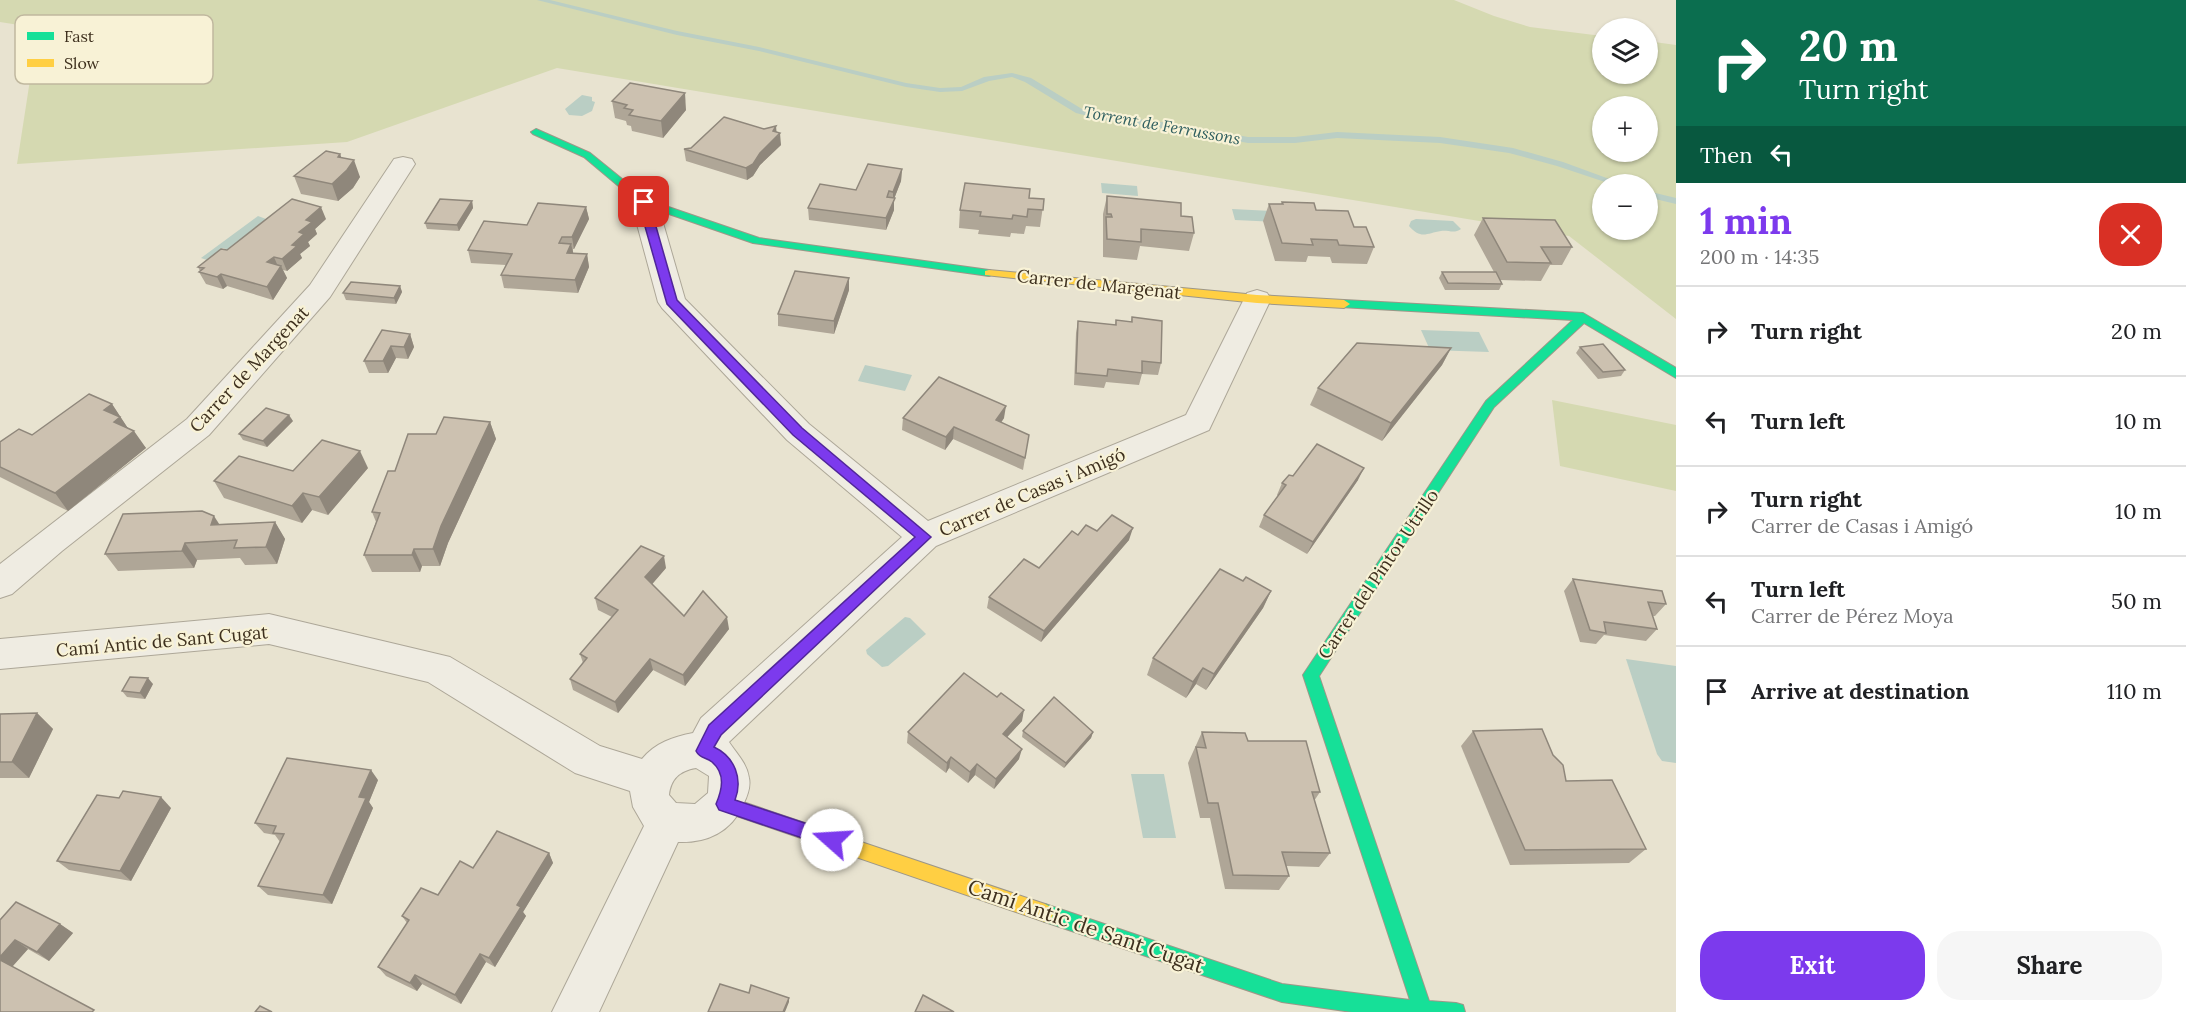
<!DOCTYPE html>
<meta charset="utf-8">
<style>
body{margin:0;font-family:Lora,serif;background:#f6f6f6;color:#202124;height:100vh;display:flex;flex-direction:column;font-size:22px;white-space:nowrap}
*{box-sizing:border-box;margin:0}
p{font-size:20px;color:#757577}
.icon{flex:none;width:33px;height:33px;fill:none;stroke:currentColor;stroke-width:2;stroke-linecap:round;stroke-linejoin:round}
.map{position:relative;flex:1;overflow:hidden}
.panel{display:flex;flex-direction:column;background:#fff;width:510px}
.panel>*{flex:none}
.top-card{background:#0b6e4f;color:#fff;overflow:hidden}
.buttons{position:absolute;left:1592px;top:18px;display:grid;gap:12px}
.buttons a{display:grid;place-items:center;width:66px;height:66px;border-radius:50%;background:#fff;box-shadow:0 2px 4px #0004;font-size:30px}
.pin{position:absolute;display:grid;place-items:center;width:51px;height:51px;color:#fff;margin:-26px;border-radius:12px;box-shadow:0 3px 9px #0006}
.me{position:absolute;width:66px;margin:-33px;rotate:289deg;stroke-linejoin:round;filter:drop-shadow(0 0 4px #0008)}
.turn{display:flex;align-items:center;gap:21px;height:126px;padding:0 24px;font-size:27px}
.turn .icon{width:78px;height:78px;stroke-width:2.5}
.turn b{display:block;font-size:42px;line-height:51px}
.then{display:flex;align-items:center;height:57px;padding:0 24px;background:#0003;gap:12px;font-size:22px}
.round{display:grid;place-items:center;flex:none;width:63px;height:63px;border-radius:24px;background:#f6f6f6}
.head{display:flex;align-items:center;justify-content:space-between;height:102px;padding:0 24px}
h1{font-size:36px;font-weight:800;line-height:45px;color:#7c3aed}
.primary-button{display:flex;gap:12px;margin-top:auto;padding:12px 24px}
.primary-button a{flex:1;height:69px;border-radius:24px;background:#7c3aed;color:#fff;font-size:24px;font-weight:800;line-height:69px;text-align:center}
.primary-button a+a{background:#f6f6f6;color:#202124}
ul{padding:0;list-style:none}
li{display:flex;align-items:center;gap:18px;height:90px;padding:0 24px;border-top:2px solid #e0e0e0}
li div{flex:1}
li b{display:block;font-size:22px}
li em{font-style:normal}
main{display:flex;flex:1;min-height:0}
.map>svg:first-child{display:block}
.green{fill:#d5d9b1;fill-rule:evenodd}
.water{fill:#bacec4}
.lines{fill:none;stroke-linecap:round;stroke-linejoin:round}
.stream{fill:#bacec4;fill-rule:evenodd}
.street-casing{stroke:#ada798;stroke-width:2}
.fast-casing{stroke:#9d9788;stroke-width:2}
.slow-casing{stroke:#9d9788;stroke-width:2}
.street{fill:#efece2;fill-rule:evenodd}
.fast{fill:#16e098;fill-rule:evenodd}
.slow{fill:#ffcf43;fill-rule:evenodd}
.wall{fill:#afa697}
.shaded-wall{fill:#8f877b}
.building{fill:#ccc1b0;stroke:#8f877b;stroke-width:1.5}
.route{fill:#7c3aed;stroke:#51269a;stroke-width:1.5}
.labels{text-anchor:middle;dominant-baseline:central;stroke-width:4.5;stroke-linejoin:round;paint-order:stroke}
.far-water-label{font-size:16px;font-style:italic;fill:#2d5d5e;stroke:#f8f2d6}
.street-label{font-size:18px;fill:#3e301e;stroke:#f8f2d6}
.near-street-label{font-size:21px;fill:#3e301e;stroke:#f8f2d6}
.key{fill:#f8f2d6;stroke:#c0b89f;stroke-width:1.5}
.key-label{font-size:16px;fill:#3e301e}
</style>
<main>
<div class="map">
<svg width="1676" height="1012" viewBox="0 0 1676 1012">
<rect width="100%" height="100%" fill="#e8e3d0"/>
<g class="green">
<path d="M0 0H1454L1494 16 1530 27 1602 36V74H1647V41L1676 45V319L1569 236 557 68 347 142 17 164 38 28 0 22ZM1602 106H1647V152H1602ZM1602 184H1647V230H1602Z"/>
<polygon points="1552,400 1676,425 1676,491 1560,466"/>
</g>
<g class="water">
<polygon points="582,95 592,97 592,101 595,102 592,111 582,116 569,115 565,109"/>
<polygon points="1101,183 1137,186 1138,196 1102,193"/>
<polygon points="1232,209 1274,211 1277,222 1235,220"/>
<polygon points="258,216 274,222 234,252 223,248 207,260 201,258"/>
<path d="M1416 219 1453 221 1461 229C1454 234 1449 230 1441 231 1427 233 1421 240 1409 226L1411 221Z"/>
<polygon points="1421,330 1479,332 1489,352 1430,350"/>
<polygon points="865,365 912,375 905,391 858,381"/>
<polygon points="905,617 910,618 926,634 888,666 882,667 867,654 866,650"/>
<polygon points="1626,659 1676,666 1676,763 1662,761 1657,754"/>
<polygon points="1131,774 1164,774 1176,838 1143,838"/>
</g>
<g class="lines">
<g class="stream">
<polygon points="537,0 550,0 677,31 759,47 906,83 940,88 961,87 984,77 1012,73 1031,78 1082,109 1108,115 1176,124 1248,137 1295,137 1337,132 1440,137 1513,148 1563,162 1623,184 1611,184 1557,166 1509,153 1440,143 1337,138 1295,143 1248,143 1176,130 1108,121 1076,113 1025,82 1012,77 989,81 962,91 940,92 906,87 759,51 677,35"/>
<polygon points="1647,191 1676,198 1676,204 1647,197"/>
</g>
<g class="street-casing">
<g id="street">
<polygon points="403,157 412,159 415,164 330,297 209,435 62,551 12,594 0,598 0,564 187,419 310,285 394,159"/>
<path d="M644 194 653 197 657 202 685 299 809 424 928 521 1186 415 1247 293 1257 290 1267 293 1271 299 1209 430 936 546 729 742C736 753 747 763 749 778 751 787 747 797 743 805 731 832 707 843 678 842L599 1012H552L644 826 633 807 630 791 575 773 428 682 269 644 0 669V639L269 614 450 657 600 746 642 759C655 743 673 737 693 733L701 718 902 537 787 440 662 308 658 302 631 202 635 197ZM696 768 709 776 708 793 695 804 676 803 669 795C671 779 679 771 696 768Z"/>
</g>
</g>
<g class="fast-casing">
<g id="fast">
<polygon points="536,129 590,153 648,200 759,238 989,270 995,273 989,276 753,243 640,204 584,157 533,134 531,132"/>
<polygon points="1344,300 1583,313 1676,368 1676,378 1584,323 1494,407 1319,676 1429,1001 1456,1003 1463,1005 1465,1012 1352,1012 1282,1002 1045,922 1039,919 1036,913 1039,907 1045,904 1282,984 1410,1000 1303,675 1486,401 1573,320 1340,307 1338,304"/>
</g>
</g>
<g class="slow-casing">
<g id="slow">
<polygon points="989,270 1257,295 1344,300 1350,304 1344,308 1257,303 985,275 985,271"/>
<polygon points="725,796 1045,904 1051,907 1054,913 1051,919 1045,922 725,812 719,809 717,804 719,799"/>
</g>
</g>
<use href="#street" class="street"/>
<use href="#fast" class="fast"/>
<use href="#slow" class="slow"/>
</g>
<g class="wall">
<polygon points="612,101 686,110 663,138 632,131 631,126 627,125 626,121 615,118"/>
<polygon points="777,132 781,145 760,165 753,176 747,180 686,161 684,149"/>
<polygon points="340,154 341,157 360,177 353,188 338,201 301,194 294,176"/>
<polygon points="902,169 901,181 894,199 894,210 886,230 809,220 808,208 856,190"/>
<polygon points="1107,196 1181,216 1194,233 1189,251 1140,246 1137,260 1103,257 1103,214"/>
<polygon points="1029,198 1044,199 1040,227 1026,226 1024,234 1011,233 1010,237 978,234 979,230 959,228 960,210"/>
<polygon points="472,201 473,208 459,231 427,229 425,223"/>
<polygon points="1282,202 1316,210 1354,227 1374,247 1367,264 1332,263 1330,257 1308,256 1306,262 1275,261 1263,221 1269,204 1281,204"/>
<polygon points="586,207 589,219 574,249 573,249 573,254 587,254 589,267 578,293 504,288 501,275 506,265 471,263 468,250 527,225"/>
<polygon points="1483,218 1572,247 1562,265 1550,265 1541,281 1500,280 1502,284 1499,290 1445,290 1439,278 1442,272 1494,272 1474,235"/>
<polygon points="326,219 315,229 317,234 308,242 310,246 300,254 302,258 287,271 283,270 287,278 273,300 227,286 223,289 206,284 199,272 200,271 198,267 227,250"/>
<polygon points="400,286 402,292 396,304 346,300 343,293"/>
<polygon points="849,290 834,334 778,326 778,314"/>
<polygon points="1132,317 1161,363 1158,375 1142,374 1139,385 1106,382 1104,388 1074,385 1076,333 1078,321 1115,325 1116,320 1131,322"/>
<polygon points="410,334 414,347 408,359 396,358 388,373 369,373 364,361"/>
<polygon points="1580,347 1625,370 1621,376 1598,379 1576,353"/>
<polygon points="1451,348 1442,365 1382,441 1310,405 1318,388"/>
<polygon points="112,404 127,427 146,448 68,511 0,477 0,442 32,435"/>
<polygon points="903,418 1004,418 1001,423 1029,435 1023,470 953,439 945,450 902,430"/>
<polygon points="293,421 267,447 243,440 239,434"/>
<polygon points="490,422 496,439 448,543 440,566 422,566 420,572 372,572 364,555 376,522 372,512 395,471 436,434"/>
<polygon points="368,468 328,515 312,510 302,523 224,498 214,481 293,471"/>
<polygon points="1293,476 1358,480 1307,554 1259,527 1264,515 1278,496 1277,495 1282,483"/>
<polygon points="275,522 285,539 277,564 245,565 240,558 197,560 194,568 118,571 105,554 219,524"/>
<polygon points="1097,531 1129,540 1041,642 987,608 989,597 1039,568 1078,535"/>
<polygon points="666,568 652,584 684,616 729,629 685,686 653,670 618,713 573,690 570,679 583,663 580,654 612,617 598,610 595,598"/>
<polygon points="1573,579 1666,604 1655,616 1652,616 1657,629 1646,641 1604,635 1596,644 1580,642 1564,591"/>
<polygon points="1243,581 1271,591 1263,608 1206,690 1196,684 1186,698 1147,675 1153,658"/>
<polygon points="153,684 145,699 127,697 122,691"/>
<polygon points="37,713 53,729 29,778 0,778 0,714"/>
<polygon points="1022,721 1007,737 1019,759 994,789 975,775 968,783 949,768 946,773 907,743 908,732"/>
<polygon points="1023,731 1093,732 1091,738 1064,768 1022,737"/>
<polygon points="1473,731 1566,781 1646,849 1629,863 1510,865 1461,746"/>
<polygon points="1202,732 1248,741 1320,792 1314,801 1330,853 1319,867 1286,866 1289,876 1279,890 1225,889 1210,818 1200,818 1188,763"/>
<polygon points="378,780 369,802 373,808 332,904 268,895 258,886 280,842 275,835 264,833 255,823"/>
<polygon points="119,798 171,808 131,881 69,870 57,861"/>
<polygon points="549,853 553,863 523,912 526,916 495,967 486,962 461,1004 422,984 417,991 386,976 378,967 407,923 402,916 438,895 473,868"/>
<polygon points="0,920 60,924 73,933 49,961 28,949 12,967 0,1012"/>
</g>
<g class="shaded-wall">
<polygon points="685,93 686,110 663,138 661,121"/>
<polygon points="776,126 777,137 780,133 781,145 760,165 753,176 747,180 746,168"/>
<polygon points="340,154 346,171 354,160 360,177 353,188 338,201 332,184 338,157"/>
<polygon points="902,169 901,181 894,199 894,210 886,230 886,218 893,203 893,192"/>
<polygon points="472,201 473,208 459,231 457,225"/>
<polygon points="321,207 326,219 315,229 317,234 308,242 310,246 300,254 302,258 287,271 282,259 299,232 306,220"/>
<polygon points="586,207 589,219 574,249 572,237"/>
<polygon points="571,244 574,256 567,253"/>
<polygon points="587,254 589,267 578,293 575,280"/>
<polygon points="274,257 279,269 281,266 287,278 273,300 267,287 267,262"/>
<polygon points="221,274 227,286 223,289 217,277"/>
<polygon points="849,278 849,290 834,334 834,321"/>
<polygon points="400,286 402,292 396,304 394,298"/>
<polygon points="410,334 414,347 408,359 404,347"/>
<polygon points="391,346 396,358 388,373 383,361"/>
<polygon points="1451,348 1442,365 1382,441 1391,423"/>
<polygon points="112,404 131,433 134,431 146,448 68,511 55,493 104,410"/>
<polygon points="1006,406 1004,418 994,432 996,420"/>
<polygon points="289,415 293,421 267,447 263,441"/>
<polygon points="490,422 496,439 448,543 440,566 433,549 441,526"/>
<polygon points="954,427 953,439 945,450 946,437"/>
<polygon points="360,451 368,468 328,515 319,497"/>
<polygon points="1364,468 1358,480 1307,554 1313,542"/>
<polygon points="303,493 312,510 302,523 292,506"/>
<polygon points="214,516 225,533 222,542 211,525"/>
<polygon points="275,522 285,539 277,564 266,547"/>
<polygon points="1133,528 1129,540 1041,642 1044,631"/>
<polygon points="185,543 197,560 194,568 182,551"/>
<polygon points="414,549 422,566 420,572 412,555"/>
<polygon points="664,556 666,568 648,589 645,577"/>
<polygon points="1271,591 1263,608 1206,690 1214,674"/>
<polygon points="727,617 729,629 685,686 683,675"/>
<polygon points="650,659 653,670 618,713 615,702"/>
<polygon points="1203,668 1196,684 1186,698 1193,682"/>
<polygon points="148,678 153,684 145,699 140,693"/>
<polygon points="1024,710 1022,721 1000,745 1003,734"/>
<polygon points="37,713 53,729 29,778 12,762"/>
<polygon points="1093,732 1091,738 1064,768 1066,763"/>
<polygon points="1022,749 1019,759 994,789 996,779"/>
<polygon points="951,757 949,768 946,773 947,763"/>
<polygon points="977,764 975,775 968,783 970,772"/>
<polygon points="371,770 378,780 369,802 373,808 332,904 323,895 359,797"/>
<polygon points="161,797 171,808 131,881 120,871"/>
<polygon points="549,853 553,863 523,912 526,916 495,967 489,958 517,905"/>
<polygon points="60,924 73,933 49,961 37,952"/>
<polygon points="15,940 28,949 11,968 0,961 0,957"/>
<polygon points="480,954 486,962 461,1004 455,995"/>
<polygon points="415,975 422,984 417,991 410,983"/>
<polygon points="789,998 789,1002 785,1012 783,1012"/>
</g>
<g class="building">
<polygon points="630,83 685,93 661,121 629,115 633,110 624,108 627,105 612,101"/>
<polygon points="724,117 764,129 776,126 773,131 780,133 760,153 753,164 746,168 684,149 691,148"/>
<polygon points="326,151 340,154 338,157 354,160 347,170 332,184 294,176"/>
<polygon points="868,164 902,169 893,192 889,191 887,197 895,198 886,218 808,208 820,184 856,190"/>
<polygon points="965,183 1030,189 1029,198 1044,199 1043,210 1028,209 1027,217 1013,215 1012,219 980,216 981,212 960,210"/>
<polygon points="1107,196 1181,203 1181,216 1192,217 1194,233 1141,229 1141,242 1107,239 1106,217 1112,217 1111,214 1107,214"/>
<polygon points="292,199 321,207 306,220 312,222 299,232 304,234 292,245 297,246 282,259 274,257 267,262 281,266 267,287 221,274 217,277 199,272 204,268 198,267 221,249 227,250"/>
<polygon points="440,199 472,201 457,225 425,223"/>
<polygon points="1282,202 1314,203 1316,210 1348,211 1354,227 1366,227 1374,247 1339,245 1337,240 1311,239 1313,245 1282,243 1269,204 1283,204"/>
<polygon points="538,203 586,207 572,237 562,237 559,243 571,244 567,253 587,254 575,280 501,275 512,254 468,250 484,221 527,225"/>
<polygon points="1483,218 1555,220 1572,247 1541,247 1551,263 1507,262"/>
<polygon points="795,271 849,278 834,321 778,314"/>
<polygon points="1442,272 1496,272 1502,284 1448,283"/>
<polygon points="351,282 400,286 394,298 343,293"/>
<polygon points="1132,317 1162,321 1161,363 1142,361 1142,373 1108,369 1107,376 1076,373 1078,321 1116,325 1116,320 1132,322"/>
<polygon points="382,330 410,334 404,347 391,346 383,361 364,361"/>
<polygon points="1357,343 1451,348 1391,423 1318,388"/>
<polygon points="1603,344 1625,370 1603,372 1580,347"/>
<polygon points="939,377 1006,406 996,420 1029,435 1025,458 954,427 946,437 903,418"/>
<polygon points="89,394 112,404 104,410 120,417 114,422 134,431 55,493 0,467 0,442 19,429 32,435"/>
<polygon points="266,408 289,415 263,441 239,434"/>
<polygon points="444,417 490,422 441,526 433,549 414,549 412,555 364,555 380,513 372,512 388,471 395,471 408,434 436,434"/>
<polygon points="322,440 360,451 319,497 303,493 292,506 214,481 239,456 293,471"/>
<polygon points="1317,444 1364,468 1313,542 1264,515 1286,485 1282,483 1289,475 1293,476"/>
<polygon points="202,511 214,516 211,525 275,522 266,547 234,548 237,540 185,543 182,551 105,554 123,514"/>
<polygon points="1112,515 1133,528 1044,631 989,597 1024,559 1039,568 1072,531 1078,535 1086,525 1097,531"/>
<polygon points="641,546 664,556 645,577 684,616 703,591 727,617 683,675 650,659 615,702 570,679 587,658 580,654 618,610 595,598"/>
<polygon points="1220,569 1243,581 1246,577 1271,591 1214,674 1203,668 1193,682 1153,658"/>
<polygon points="1573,579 1662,591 1666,604 1648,602 1657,629 1604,622 1606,633 1590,630"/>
<polygon points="964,673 997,697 1001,693 1024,710 1003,734 1022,749 996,779 977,764 970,772 951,757 947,763 908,732"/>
<polygon points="130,677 148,678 140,693 122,691"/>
<polygon points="1054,697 1093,732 1066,763 1023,731"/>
<polygon points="37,713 12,762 0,762 0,714"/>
<polygon points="1542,729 1553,755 1563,765 1566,781 1612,780 1646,849 1525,850 1473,731"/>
<polygon points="1202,732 1245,733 1248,741 1306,741 1320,792 1312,792 1330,853 1282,852 1289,876 1233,875 1218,803 1208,803 1196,747 1206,748"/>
<polygon points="287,758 371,770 359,797 366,798 323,895 258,886 284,834 273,833 276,826 255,823"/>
<polygon points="123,791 161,797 120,871 57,861 97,795 119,798"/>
<polygon points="497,831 549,853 517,905 521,907 489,958 480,954 455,995 415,975 410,983 378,967 409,920 402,916 421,888 438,895 460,861 473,868"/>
<polygon points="16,902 60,924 37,952 15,940 0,957 0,920"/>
<polygon points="0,960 94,1010 92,1012 0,1012"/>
<polygon points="720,984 749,993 751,985 789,998 783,1012 708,1012"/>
<polygon points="923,995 954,1012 915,1012"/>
<polygon points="260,1006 272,1012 255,1012"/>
</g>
<path class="route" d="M644 199 649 202 677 300 802 428 931 537 721 735 714 747C735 757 743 779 735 800L838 834 840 840 838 846 832 848 719 810 716 804C722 790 726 774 712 762 706 757 700 759 696 751L709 725 915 537 793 435 667 304 638 202Z"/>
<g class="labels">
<g class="far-water-label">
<text transform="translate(1162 125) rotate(10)">Torrent de Ferrussons</text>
</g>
<g class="street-label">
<text transform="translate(1099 284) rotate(6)">Carrer de Margenat</text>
<text transform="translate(249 369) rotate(-47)">Carrer de Margenat</text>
<text transform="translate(1032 492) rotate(-23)">Carrer de Casas i Amigó</text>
<text transform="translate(1378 574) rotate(-56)">Carrer del Pintor Utrillo</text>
<text transform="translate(162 641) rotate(-5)">Camí Antic de Sant Cugat</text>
</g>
<g class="near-street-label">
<text transform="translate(1086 926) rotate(19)">Camí Antic de Sant Cugat</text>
</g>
</g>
<rect x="15" y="15" width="198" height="69" rx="9" class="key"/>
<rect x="27" y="32" width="27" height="8" fill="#16e098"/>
<rect x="27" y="59" width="27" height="8" fill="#ffcf43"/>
<g class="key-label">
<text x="64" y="42">Fast</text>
<text x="64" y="69">Slow</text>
</g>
</svg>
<div class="buttons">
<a><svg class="icon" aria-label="layers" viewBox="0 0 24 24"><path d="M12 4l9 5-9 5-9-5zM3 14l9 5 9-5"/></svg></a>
<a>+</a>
<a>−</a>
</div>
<div class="pin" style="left:644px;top:202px;background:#d93025"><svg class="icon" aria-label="arrive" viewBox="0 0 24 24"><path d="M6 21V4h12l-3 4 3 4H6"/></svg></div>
<svg class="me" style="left:832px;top:840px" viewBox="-20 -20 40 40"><circle r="19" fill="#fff"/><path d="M0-13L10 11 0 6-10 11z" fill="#7c3aed"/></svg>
</div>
<section class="panel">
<div class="top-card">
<div class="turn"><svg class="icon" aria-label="right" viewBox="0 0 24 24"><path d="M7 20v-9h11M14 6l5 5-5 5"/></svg><div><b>20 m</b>Turn right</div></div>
<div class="then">Then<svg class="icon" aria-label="left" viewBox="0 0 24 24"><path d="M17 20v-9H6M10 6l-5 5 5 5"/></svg></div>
</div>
<div class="head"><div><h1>1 min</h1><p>200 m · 14:35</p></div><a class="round" style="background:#d93025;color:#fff"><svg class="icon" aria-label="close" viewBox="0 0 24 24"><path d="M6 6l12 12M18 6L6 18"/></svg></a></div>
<ul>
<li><svg class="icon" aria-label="right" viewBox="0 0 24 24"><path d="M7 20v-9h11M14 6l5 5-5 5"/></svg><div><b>Turn right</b></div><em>20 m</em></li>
<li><svg class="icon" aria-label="left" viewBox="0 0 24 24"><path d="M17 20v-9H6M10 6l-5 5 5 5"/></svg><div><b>Turn left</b></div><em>10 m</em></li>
<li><svg class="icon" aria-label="right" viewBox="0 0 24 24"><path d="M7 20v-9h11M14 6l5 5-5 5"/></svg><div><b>Turn right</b><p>Carrer de Casas i Amigó</p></div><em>10 m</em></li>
<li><svg class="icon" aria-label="left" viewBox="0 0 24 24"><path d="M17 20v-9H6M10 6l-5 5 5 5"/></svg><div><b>Turn left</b><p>Carrer de Pérez Moya</p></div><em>50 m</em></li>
<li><svg class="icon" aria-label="arrive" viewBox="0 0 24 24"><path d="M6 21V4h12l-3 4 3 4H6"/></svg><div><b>Arrive at destination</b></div><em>110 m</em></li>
</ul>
<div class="primary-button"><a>Exit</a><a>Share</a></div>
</section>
</main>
